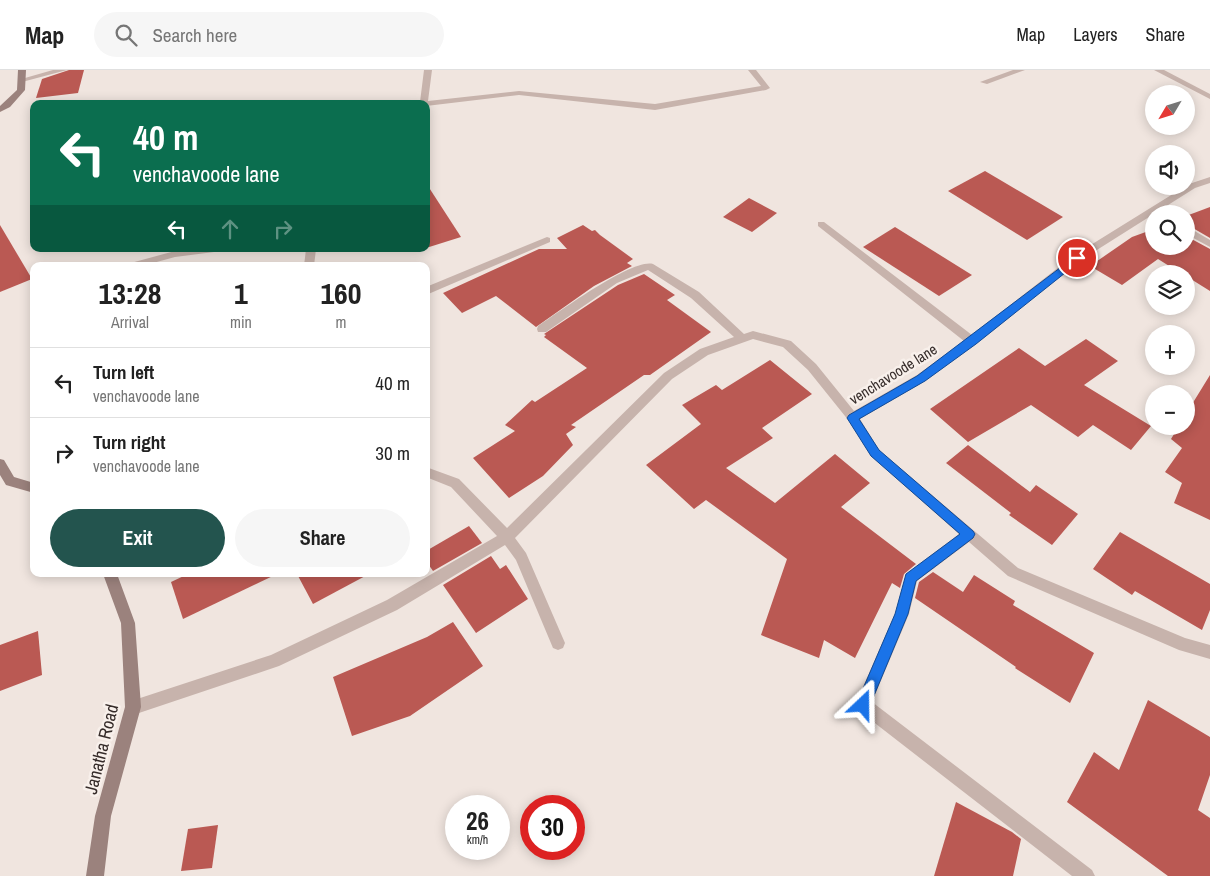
<!DOCTYPE html>
<meta charset="utf-8">
<style>
body{margin:0;font-family:"Archivo Narrow",sans-serif;background:#f6f6f6;color:#222;height:100vh;display:flex;flex-direction:column;font-size:19px;white-space:nowrap}
*{box-sizing:border-box;margin:0}
p{font-size:16px;color:#767676}
.icon{flex:none;width:28px;height:28px;fill:none;stroke:currentColor;stroke-width:2;stroke-linecap:round;stroke-linejoin:round}
.map{position:relative;flex:1;overflow:hidden}
.sheet{position:absolute;left:30px;top:192px;width:400px;height:315px;display:flex;flex-direction:column;background:#fff;border-radius:10px;box-shadow:0 2px 12px #0003}
.sheet>*{flex:none}
.hud{position:absolute;left:30px;top:30px;width:400px;height:152px;border-radius:10px;box-shadow:0 2px 12px #0003;background:#0b6e4f;color:#fff;overflow:hidden}
.needle{width:32px;rotate:232deg}
.controls{position:absolute;left:1145px;top:15px;display:grid;gap:10px}
.controls a{display:grid;place-items:center;width:50px;height:50px;border-radius:50%;background:#fff;box-shadow:0 2px 12px #0003;font-size:25px}
.speed{position:absolute;left:445px;top:725px;display:flex;gap:10px;font-size:25px;font-weight:700;text-align:center}
.speed>*{display:grid;place-content:center;width:65px;height:65px;border-radius:50%;background:#fff;box-shadow:0 2px 12px #0003;line-height:1}
.speed small{font-size:12px;font-weight:400}
.speed .limit{border:8px solid #d22;background:#fff;color:#111}
.pin{position:absolute;display:grid;place-items:center;width:42px;height:42px;color:#fff;margin:-21px;border:2px solid #fff;border-radius:50%;box-shadow:0 1px 5px #0007}
.me{position:absolute;width:55px;margin:-28px;rotate:23deg;stroke-linejoin:round;filter:drop-shadow(0 0 4px #0008)}
.turn{display:flex;align-items:center;gap:18px;height:105px;padding:0 20px;font-size:22px}
.turn .icon{width:65px;height:65px;stroke-width:2.5}
.turn b{display:block;font-size:35px;line-height:42px}
.lanes{display:flex;align-items:center;height:48px;padding:0 20px;background:#0003;justify-content:center;gap:25px;direction:ltr}
.lanes .off{opacity:.35}
.eta{display:flex;justify-content:space-evenly;align-items:center;height:85px;text-align:center}
.eta b{font-size:30px;font-weight:700;line-height:35px}
.cta{display:flex;gap:10px;margin-top:auto;padding:10px 20px}
.cta a{flex:1;height:58px;border-radius:30px;background:#23544e;color:#fff;font-size:20px;font-weight:700;line-height:58px;text-align:center}
.cta a+a{background:#f6f6f6;color:#222}
ul{padding:0;list-style:none}
li{display:flex;align-items:center;gap:15px;height:70px;padding:0 20px;border-top:1px solid #e0e0e0}
li div{flex:1}
li b{display:block;font-size:19px}
li em{font-style:normal}
header{display:flex;align-items:center;gap:30px;box-sizing:border-box;height:70px;padding:0 25px;background:#fff;border-bottom:1px solid #e0e0e0}
header strong{font-size:24px}
nav{display:flex;gap:28px;margin-inline-start:auto;font-size:18px}
.search{width:350px;height:45px;background:#f6f6f6;display:flex;align-items:center;gap:12px;box-sizing:border-box;padding:0 18px;border-radius:28px;color:#767676;font-size:19px}
.map>svg:first-child{display:block}
.building{fill:#ba5953}
.lines{fill:none;stroke-linecap:round;stroke-linejoin:round}
.street{fill:#c7b3ac;fill-rule:evenodd}
.secondary{fill:#9b827d;fill-rule:evenodd}
.route{fill:#1a73e8;stroke:#114b97}
.labels{text-anchor:middle;dominant-baseline:central;stroke-width:5;stroke-linejoin:round;paint-order:stroke}
.street-label{font-size:15px;fill:#362c2a;stroke:#f8f0eb}
.near-street-label{font-size:18px;fill:#362c2a;stroke:#f8f0eb}
</style>
<header>
<strong>Map</strong>
<div class="search"><svg class="icon" aria-label="search" viewBox="0 0 24 24"><circle cx="10" cy="10" r="6"/><path d="M15 15l6 6"/></svg>Search here</div>
<nav><a>Map</a><a>Layers</a><a>Share</a></nav>
</header>
<div class="map">
<svg width="1210" height="806" viewBox="0 0 1210 806">
<rect width="100%" height="100%" fill="#f0e5df"/>
<g class="building">
<polygon points="69,0 84,0 78,23 36,28 42,9"/>
<polygon points="985,101 1063,147 1027,170 948,121"/>
<polygon points="426,113 461,167 426,178"/>
<polygon points="749,128 777,143 752,162 723,147"/>
<polygon points="1210,137 1210,168 1186,154 1186,146"/>
<polygon points="0,155 32,209 0,222"/>
<polygon points="583,155 592,161 595,160 600,165 633,189 627,193 632,196 594,216 536,257 496,226 462,243 443,223 539,179 567,179 557,168"/>
<polygon points="895,157 972,205 939,226 863,177"/>
<polygon points="1154,159 1154,176 1186,176 1186,166 1210,179 1210,221 1186,206 1186,204 1182,204 1158,189 1122,215 1090,196 1132,167"/>
<polygon points="644,204 675,225 667,230 711,262 650,305 644,305 571,355 576,357 566,364 573,375 543,406 509,428 473,388 515,361 505,355 532,330 535,332 587,298 544,267 546,265 544,264 618,215"/>
<polygon points="1086,269 1118,291 1084,315 1151,356 1131,380 1093,355 1078,367 1031,335 968,372 930,339 1019,278 1045,296"/>
<polygon points="770,290 812,324 762,358 773,368 726,398 775,433 835,384 870,413 841,437 916,494 904,504 900,518 892,513 855,588 824,570 819,588 761,565 787,489 706,430 694,439 646,395 701,354 682,335 716,315 722,320"/>
<polygon points="1210,305 1210,450 1174,433 1182,413 1165,402 1182,378 1171,369 1179,356 1186,356 1186,344"/>
<polygon points="968,375 1030,422 1036,415 1078,444 1052,475 1009,445 1011,443 946,393"/>
<polygon points="469,456 482,473 433,501 426,491 426,481"/>
<polygon points="1120,462 1210,514 1210,540 1202,560 1135,521 1132,525 1093,499"/>
<polygon points="491,486 500,499 506,495 528,529 476,563 443,515"/>
<polygon points="933,502 963,522 974,505 1015,531 1013,535 1094,583 1070,633 1015,598 1016,597 915,528 919,512"/>
<polygon points="188,504 277,504 183,549 171,512"/>
<polygon points="297,504 369,504 313,534"/>
<polygon points="453,552 483,596 410,646 352,666 333,607 427,567"/>
<polygon points="38,561 42,605 0,621 0,575"/>
<polygon points="1148,630 1210,667 1210,705 1198,740 1210,748 1210,806 1168,806 1067,732 1094,682 1119,700"/>
<polygon points="956,732 1012,762 1021,769 1013,806 934,806"/>
<polygon points="218,755 212,798 181,801 188,759"/>
</g>
<g class="lines">
<g class="street">
<polygon points="53,0 67,0 22,12 18,10"/>
<polygon points="424,0 432,0 428,31 519,21 655,34 761,16 748,0 756,0 770,18 766,20 655,40 519,25 426,36 426,34 416,34 420,32"/>
<polygon points="1013,0 1025,0 987,14 980,12"/>
<polygon points="1154,0 1164,0 1210,24 1210,29"/>
<path d="M1210 107V113L1195 118 1081 190 976 274 925 311 860 349 879 380 1018 498 1185 568 1210 575V589L1179 580 1008 506 969 472 917 511 909 544 872 632 1092 800 1095 806H1072L858 640 855 635 895 544 906 504 959 464 871 386 849 351 808 300 783 277 753 269 708 285 672 309 515 468 526 483 565 573 563 578 558 580 553 578 516 490 505 475 397 540 279 596 133 645 128 642 125 637 128 632 271 585 387 530 497 466 451 417 426 407V397L459 409 507 458 664 303 700 279 734 267 691 228 648 200 617 213 546 262H538L537 259 538 256C558 243 632 188 653 194L699 222 744 264 753 261 791 271 816 294 854 341 917 305 964 271 818 156V152H824L972 265 1073 186 1189 114Z"/>
<polygon points="1186,156 1210,170 1210,177 1186,164"/>
<polygon points="547,167 550,168 550,172 426,225 426,217"/>
<polygon points="190,179 219,179 214,182 175,187 142,196 126,196 127,194 175,181"/>
<polygon points="306,179 316,179 314,196 304,196"/>
</g>
<g class="secondary">
<polygon points="18,0 26,0 25,20 10,37 0,42 0,36 17,20"/>
<polygon points="0,389 4,390 14,407 34,413 34,423 6,415 0,405"/>
<polygon points="103,504 117,504 135,553 141,637 111,746 104,806 86,806 95,746 125,637 121,553"/>
</g>
</g>
<polygon class="route" points="1077,185 1081,188 1080,191 976,274 925,311 859,349 879,380 973,461 975,464 973,468 916,511 908,544 868,640 863,642 858,640 856,635 895,544 906,504 960,464 871,386 847,348 849,345 917,306"/>
<g class="labels">
<g class="street-label">
<text transform="translate(893 304) rotate(-32)">venchavoode lane</text>
</g>
<g class="near-street-label">
<text transform="translate(101 679) rotate(-76)">Janatha Road</text>
</g>
</g>
</svg>
<div class="controls">
<a><svg class="needle" viewBox="-14 -14 28 28"><path d="M0-13l5 13h-10z" fill="#e53935"/><path d="M0 13l5-13h-10z" fill="#767676"/></svg></a>
<a><svg class="icon" aria-label="sound" viewBox="0 0 24 24"><path d="M4 9h4l5-4v14l-5-4H4zM17 9q2 3 0 6"/></svg></a>
<a><svg class="icon" aria-label="search" viewBox="0 0 24 24"><circle cx="10" cy="10" r="6"/><path d="M15 15l6 6"/></svg></a>
<a><svg class="icon" aria-label="layers" viewBox="0 0 24 24"><path d="M12 4l9 5-9 5-9-5zM3 14l9 5 9-5"/></svg></a>
<a>+</a>
<a>−</a>
</div>
<div class="speed"><div>26<small>km/h</small></div><div class="limit">30</div></div>
<div class="pin" style="left:1077px;top:188px;background:#d93025"><svg class="icon" aria-label="arrive" viewBox="0 0 24 24"><path d="M6 21V4h12l-3 4 3 4H6"/></svg></div>
<svg class="me" style="left:863px;top:635px" viewBox="-20 -20 40 40"><path d="M0-17L14 15 0 8-14 15z" fill="#1a73e8" stroke="#fff" stroke-width="4"/></svg>
<div class="hud">
<div class="turn"><svg class="icon" aria-label="left" viewBox="0 0 24 24"><path d="M17 20v-9H6M10 6l-5 5 5 5"/></svg><div><b>40 m</b>venchavoode lane</div></div>
<div class="lanes"><svg class="icon" aria-label="left" viewBox="0 0 24 24"><path d="M17 20v-9H6M10 6l-5 5 5 5"/></svg><svg class="icon off" aria-label="ahead" viewBox="0 0 24 24"><path d="M12 20V5M6 11l6-6 6 6"/></svg><svg class="icon off" aria-label="right" viewBox="0 0 24 24"><path d="M7 20v-9h11M14 6l5 5-5 5"/></svg></div>
</div>
<section class="sheet">
<div class="eta">
<div><b>13:28</b><p>Arrival</p></div>
<div><b>1</b><p>min</p></div>
<div><b>160</b><p>m</p></div>
</div>
<ul>
<li><svg class="icon" aria-label="left" viewBox="0 0 24 24"><path d="M17 20v-9H6M10 6l-5 5 5 5"/></svg><div><b>Turn left</b><p>venchavoode lane</p></div><em>40 m</em></li>
<li><svg class="icon" aria-label="right" viewBox="0 0 24 24"><path d="M7 20v-9h11M14 6l5 5-5 5"/></svg><div><b>Turn right</b><p>venchavoode lane</p></div><em>30 m</em></li>
</ul>
<div class="cta"><a>Exit</a><a>Share</a></div>
</section>
</div>
